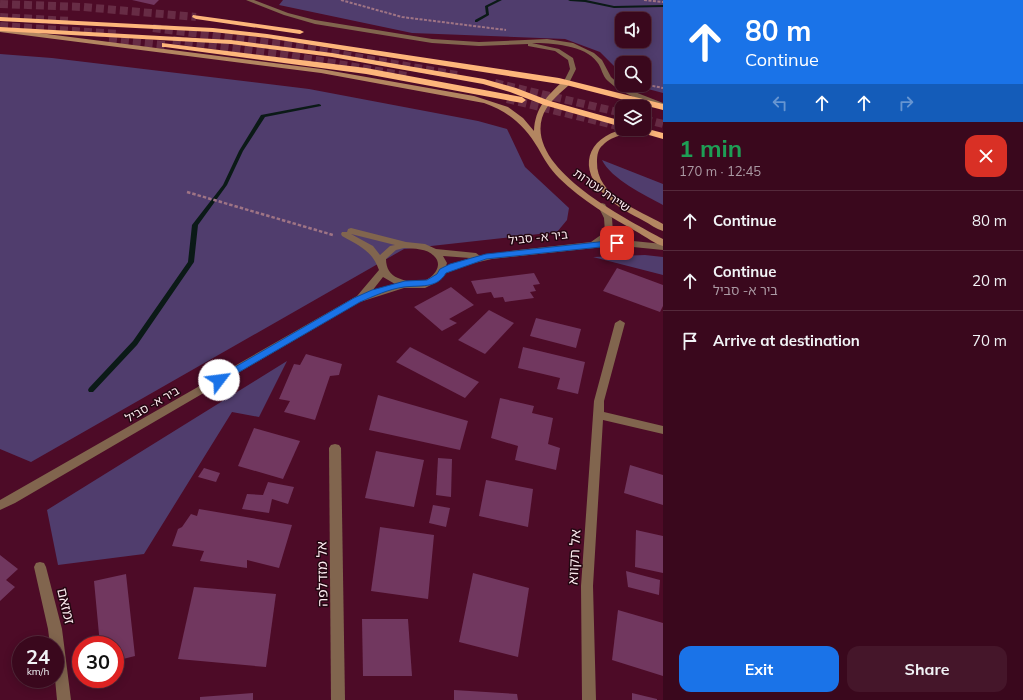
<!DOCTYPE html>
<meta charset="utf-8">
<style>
body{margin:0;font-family:Mulish,"Noto Sans Hebrew",sans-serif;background:#45162a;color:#f1f3f6;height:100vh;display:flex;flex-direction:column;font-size:15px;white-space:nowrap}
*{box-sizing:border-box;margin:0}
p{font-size:13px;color:#ab9aa4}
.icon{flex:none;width:22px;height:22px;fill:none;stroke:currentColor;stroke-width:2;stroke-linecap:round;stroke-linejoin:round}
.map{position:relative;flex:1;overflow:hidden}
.drawer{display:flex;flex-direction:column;background:#3a081d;width:360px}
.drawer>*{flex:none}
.top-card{background:#1a73e8;color:#fff;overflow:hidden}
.fabs{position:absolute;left:615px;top:12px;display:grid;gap:8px}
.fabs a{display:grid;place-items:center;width:36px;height:36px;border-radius:8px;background:#3a081d;box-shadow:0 2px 10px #0003,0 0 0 1px #54293b;font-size:20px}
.speed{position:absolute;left:12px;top:636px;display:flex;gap:8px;font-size:20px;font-weight:700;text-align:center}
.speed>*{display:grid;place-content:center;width:52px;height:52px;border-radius:50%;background:#3a081d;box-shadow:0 2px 10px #0003,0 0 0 1px #54293b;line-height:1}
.speed small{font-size:10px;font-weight:400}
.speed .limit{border:6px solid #d22;background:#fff;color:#111}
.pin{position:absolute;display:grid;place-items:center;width:34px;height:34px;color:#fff;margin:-17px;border-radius:8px;box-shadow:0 2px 6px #0006}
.me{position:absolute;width:44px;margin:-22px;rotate:60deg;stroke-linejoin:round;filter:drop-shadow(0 0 3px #0008)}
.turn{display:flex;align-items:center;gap:14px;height:84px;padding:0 16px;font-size:18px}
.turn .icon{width:52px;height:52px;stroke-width:2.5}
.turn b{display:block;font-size:28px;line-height:34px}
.lanes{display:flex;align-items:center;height:38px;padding:0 16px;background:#0003;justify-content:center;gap:20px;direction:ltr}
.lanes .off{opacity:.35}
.round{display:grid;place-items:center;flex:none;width:42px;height:42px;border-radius:12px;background:#45162a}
.overview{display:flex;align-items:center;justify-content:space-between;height:68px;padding:0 16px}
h1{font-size:24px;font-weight:700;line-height:30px;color:#1e9e55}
.button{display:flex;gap:8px;margin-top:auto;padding:8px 16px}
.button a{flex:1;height:46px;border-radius:12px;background:#1a73e8;color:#fff;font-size:16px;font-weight:700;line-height:46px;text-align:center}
.button a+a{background:#45162a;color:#f1f3f6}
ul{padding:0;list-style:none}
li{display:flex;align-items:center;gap:12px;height:60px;padding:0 16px;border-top:1px solid #54293b}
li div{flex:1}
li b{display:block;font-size:15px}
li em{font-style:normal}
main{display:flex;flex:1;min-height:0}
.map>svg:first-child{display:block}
.green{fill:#503d6d;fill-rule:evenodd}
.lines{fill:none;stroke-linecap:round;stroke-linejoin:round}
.stream{fill:#0b1a17;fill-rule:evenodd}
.building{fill:#71375f}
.highway-tunnel{stroke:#672c45;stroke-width:8;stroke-dasharray:8 4;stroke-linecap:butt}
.path-far1{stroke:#9f7485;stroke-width:2;stroke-dasharray:3 1.5;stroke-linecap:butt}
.path{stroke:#9f7485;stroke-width:2.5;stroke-dasharray:3.5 2;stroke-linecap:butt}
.lane{fill:#81654e;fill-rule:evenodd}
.street{fill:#81654e;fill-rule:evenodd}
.secondary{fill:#b38661;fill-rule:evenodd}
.highway{fill:#fdb67b;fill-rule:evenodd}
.route{fill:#1a73e8;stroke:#114b97}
.labels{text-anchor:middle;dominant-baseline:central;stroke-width:3;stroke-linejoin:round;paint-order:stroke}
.street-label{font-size:12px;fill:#fceaef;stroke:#230711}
.near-street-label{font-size:14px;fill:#fceaef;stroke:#230711}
</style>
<main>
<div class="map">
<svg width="663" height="700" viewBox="0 0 663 700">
<rect width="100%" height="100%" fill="#4d0b27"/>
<g class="green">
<path d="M283 0H663V93L633 85H644V63H622V74L600 52 565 39 412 33 279 5ZM622 19H644V41H622Z"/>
<polygon points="0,54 52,58 309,89 478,121 507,129 525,167 569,208 567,220 557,232 404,249 31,462 0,449"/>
<path d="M602 160 663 184V205C645 195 611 179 602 160Z"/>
<polygon points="645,255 663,257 663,275 593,257"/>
<polygon points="287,361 259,417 232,412 144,554 58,565 47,510"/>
</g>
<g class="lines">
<g class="stream">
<polygon points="497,0 502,0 488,7 489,15 477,22 475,22 475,20 486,14 485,6"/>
<polygon points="568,0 586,0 614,6 663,5 663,7 614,8 585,2 570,1"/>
<polygon points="319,104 321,105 321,106 265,117 243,151 227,185 198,225 194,262 137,345 93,392 89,392 88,390 89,388 133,341 188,262 192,225 223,185 239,151 261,115"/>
</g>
</g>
<g class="building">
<polygon points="132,0 159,0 154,5"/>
<polygon points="617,268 663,285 663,306 660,312 603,291"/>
<polygon points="534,273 540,284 533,285 536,291 530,292 534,298 505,302 503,297 494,298 491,292 477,294 471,281"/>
<polygon points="451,287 474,305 449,319 457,323 442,331 414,307"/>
<polygon points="489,310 514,323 485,354 458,340"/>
<polygon points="536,318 581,329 576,348 530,336"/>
<polygon points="410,347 479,382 465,398 396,362"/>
<polygon points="523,347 585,362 578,394 557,389 560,378 518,368"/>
<polygon points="306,354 342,364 339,375 330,376 315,420 284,412 290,401 279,399 294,364 300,365"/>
<polygon points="378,395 468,421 460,450 369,430"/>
<polygon points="500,398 534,406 532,413 553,418 548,444 560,448 556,470 515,460 518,446 491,438"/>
<polygon points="254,428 300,441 283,479 238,466"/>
<polygon points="376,451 424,460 414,507 365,498"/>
<polygon points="438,458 452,459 451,497 436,495"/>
<polygon points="630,465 663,475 663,505 624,493"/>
<polygon points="204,468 220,473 216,482 198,477"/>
<polygon points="486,480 533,489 528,527 479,516"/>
<polygon points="268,482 294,487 288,504 272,499 269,513 242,509 247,494 263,495"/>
<polygon points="433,505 450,508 446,527 429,523"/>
<polygon points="199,509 292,525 279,568 247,560 247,568 200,561 204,551 172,546 178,529 182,527 191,514 197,516"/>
<polygon points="380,527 434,535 428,599 371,591"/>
<polygon points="636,530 663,536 663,573 635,567"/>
<polygon points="0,555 18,569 6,580 15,587 0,601"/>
<polygon points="626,571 660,580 659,595 628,587"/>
<polygon points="473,573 529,588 518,657 459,642"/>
<polygon points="126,574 135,656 115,661 115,645 100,645 94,581"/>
<polygon points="194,587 276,594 266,667 178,659"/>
<polygon points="618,610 663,623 663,676 612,660"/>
<polygon points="362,619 408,619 412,676 363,676"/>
<polygon points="454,690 517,694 518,700 454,700"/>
<polygon points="253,693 253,700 200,700 200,697"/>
<polygon points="632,693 657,699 657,700 632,700"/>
</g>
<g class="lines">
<g class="highway-tunnel">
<polyline points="0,4 83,7 196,17"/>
<polyline points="0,17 71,21"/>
<polyline points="0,26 119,34"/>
<polyline points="153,28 288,45 457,75"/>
<polyline points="109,39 165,45"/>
<polyline points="173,40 281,54 407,76"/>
<polyline points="495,83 622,113"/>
<polyline points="507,99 622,127"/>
<polyline points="644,119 663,124"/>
</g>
<g class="path-far1">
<polyline points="341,0 402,17 506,30"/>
<polyline points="644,0 663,2"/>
<polyline points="648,85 663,88"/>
</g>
<polyline class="path" points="187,192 333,235"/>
<path class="lane" d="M246 0H254L288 13 315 20 432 39 479 42 547 39 573 43 594 53 602 60 611 77 622 87 663 103V107C644 102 622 94 608 81 602 76 602 68 597 62 585 45 551 43 532 43L559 49 573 58 576 69 569 83 566 85 563 83 570 69 568 60 555 51 528 46V44L479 46 432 43 315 24 284 15Z"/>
<g class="street">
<path d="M602 203 605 204 612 218 613 233 603 242 633 241 663 244V250L633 247H604L492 259 470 264 444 274 437 282 425 288H404L360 302 15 503 0 510V500L357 296 379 270C372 250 359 246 342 236L341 234 342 232H347L348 229 351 228 406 242 425 244 436 249 476 253 480 256 518 250 591 242 605 232 604 218 598 206ZM351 234 395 245 390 246 380 255 373 246ZM404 248C414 249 427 248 434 256 445 266 431 281 419 282 411 283 406 281 398 278 390 275 386 268 386 259L396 250ZM443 256 470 258 446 266 447 263ZM383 277 395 284 372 291Z"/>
<polygon points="620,320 625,323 604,401 604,412 663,426 663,434 603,420 593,586 596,700 582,700 581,586 594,401 615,323"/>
<polygon points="335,444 339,445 341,448 345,700 331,700 329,448 331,445"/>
<polygon points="40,562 44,563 46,567 62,629 71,700 57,700 55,679 55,645 50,645 48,629 34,567 36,563"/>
</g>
<g class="secondary">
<path d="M0 28 321 69 474 96 508 107 523 118 534 131C535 108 547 96 563 81H569V85C559 94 546 104 542 118 527 170 627 219 663 239V246C655 244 646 237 639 233 611 217 582 201 559 178 550 169 544 159 538 148 525 126 508 111 484 103L321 73 0 32Z"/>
<path d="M624 129H639C630 136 614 133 603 145 598 149 597 155 597 162 596 196 639 210 663 224V231C656 229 650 224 644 221 631 214 617 207 606 196 577 169 586 138 624 129Z"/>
</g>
<g class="highway">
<polygon points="193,15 300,30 304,32 300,34 196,19 192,17"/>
<polygon points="0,17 213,28 267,34 559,78 663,104 663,110 566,85 267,38 213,32 0,21"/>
<polygon points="0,27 231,40 332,53 484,79 516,88 550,101 622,121 622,127 544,105 510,92 483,84 332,57 231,44 0,31"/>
<polygon points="162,43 366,68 522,97 526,100 522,103 366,74 165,47 162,47"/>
<polygon points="644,128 663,133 663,139 635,131 633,129"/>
</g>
</g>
<path class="route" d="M617 240 620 241V245L486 259 446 273C437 289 420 285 404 287 389 289 374 296 360 302L222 382H216L214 380 216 378 354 298 372 290 405 281 427 280 437 274 440 269 450 264 486 254Z"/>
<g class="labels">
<g class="street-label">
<text transform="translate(602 190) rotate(35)">שיירת עטרות</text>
<text transform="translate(538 237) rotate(-6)">ביר א- סביל</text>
<text transform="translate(152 404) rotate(-30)">ביר א- סביל</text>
</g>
<g class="near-street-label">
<text transform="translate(574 557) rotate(-87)">אל תקווא</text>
<text transform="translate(322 574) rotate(-91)">אל מזדלפה</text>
<text transform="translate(66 606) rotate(77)">זמזאם</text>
</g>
</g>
</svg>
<div class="fabs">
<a><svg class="icon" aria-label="sound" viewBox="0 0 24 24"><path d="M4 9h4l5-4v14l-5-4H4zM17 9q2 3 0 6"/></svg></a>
<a><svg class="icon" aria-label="search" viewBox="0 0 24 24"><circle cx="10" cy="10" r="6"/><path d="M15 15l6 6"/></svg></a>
<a><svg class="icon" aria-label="layers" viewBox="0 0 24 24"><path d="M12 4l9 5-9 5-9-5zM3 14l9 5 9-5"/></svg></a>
</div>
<div class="speed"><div>24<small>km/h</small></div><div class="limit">30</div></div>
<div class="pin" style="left:617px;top:243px;background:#d93025"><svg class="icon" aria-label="arrive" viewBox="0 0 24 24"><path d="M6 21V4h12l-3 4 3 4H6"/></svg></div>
<svg class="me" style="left:219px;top:380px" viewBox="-20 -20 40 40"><circle r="19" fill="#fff"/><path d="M0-13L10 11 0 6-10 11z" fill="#1a73e8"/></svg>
</div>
<section class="drawer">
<div class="top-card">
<div class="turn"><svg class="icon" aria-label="ahead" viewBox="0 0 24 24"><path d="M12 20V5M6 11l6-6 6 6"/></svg><div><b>80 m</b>Continue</div></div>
<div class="lanes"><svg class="icon off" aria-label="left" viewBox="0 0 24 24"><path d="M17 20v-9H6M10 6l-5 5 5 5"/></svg><svg class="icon" aria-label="ahead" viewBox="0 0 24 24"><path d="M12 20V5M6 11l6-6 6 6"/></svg><svg class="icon" aria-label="ahead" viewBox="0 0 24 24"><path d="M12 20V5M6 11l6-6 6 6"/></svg><svg class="icon off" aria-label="right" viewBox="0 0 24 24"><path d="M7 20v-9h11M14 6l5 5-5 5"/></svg></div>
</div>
<div class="overview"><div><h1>1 min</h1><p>170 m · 12:45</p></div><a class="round" style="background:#d93025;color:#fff"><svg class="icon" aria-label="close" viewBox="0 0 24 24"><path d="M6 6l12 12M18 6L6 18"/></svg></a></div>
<ul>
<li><svg class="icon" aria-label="ahead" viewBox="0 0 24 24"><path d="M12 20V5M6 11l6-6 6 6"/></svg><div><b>Continue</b></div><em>80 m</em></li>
<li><svg class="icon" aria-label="ahead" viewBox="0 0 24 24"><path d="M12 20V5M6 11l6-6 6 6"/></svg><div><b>Continue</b><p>ביר א- סביל</p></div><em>20 m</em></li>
<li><svg class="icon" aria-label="arrive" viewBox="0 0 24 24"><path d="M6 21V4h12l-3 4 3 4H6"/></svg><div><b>Arrive at destination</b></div><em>70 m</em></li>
</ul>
<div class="button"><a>Exit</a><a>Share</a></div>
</section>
</main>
